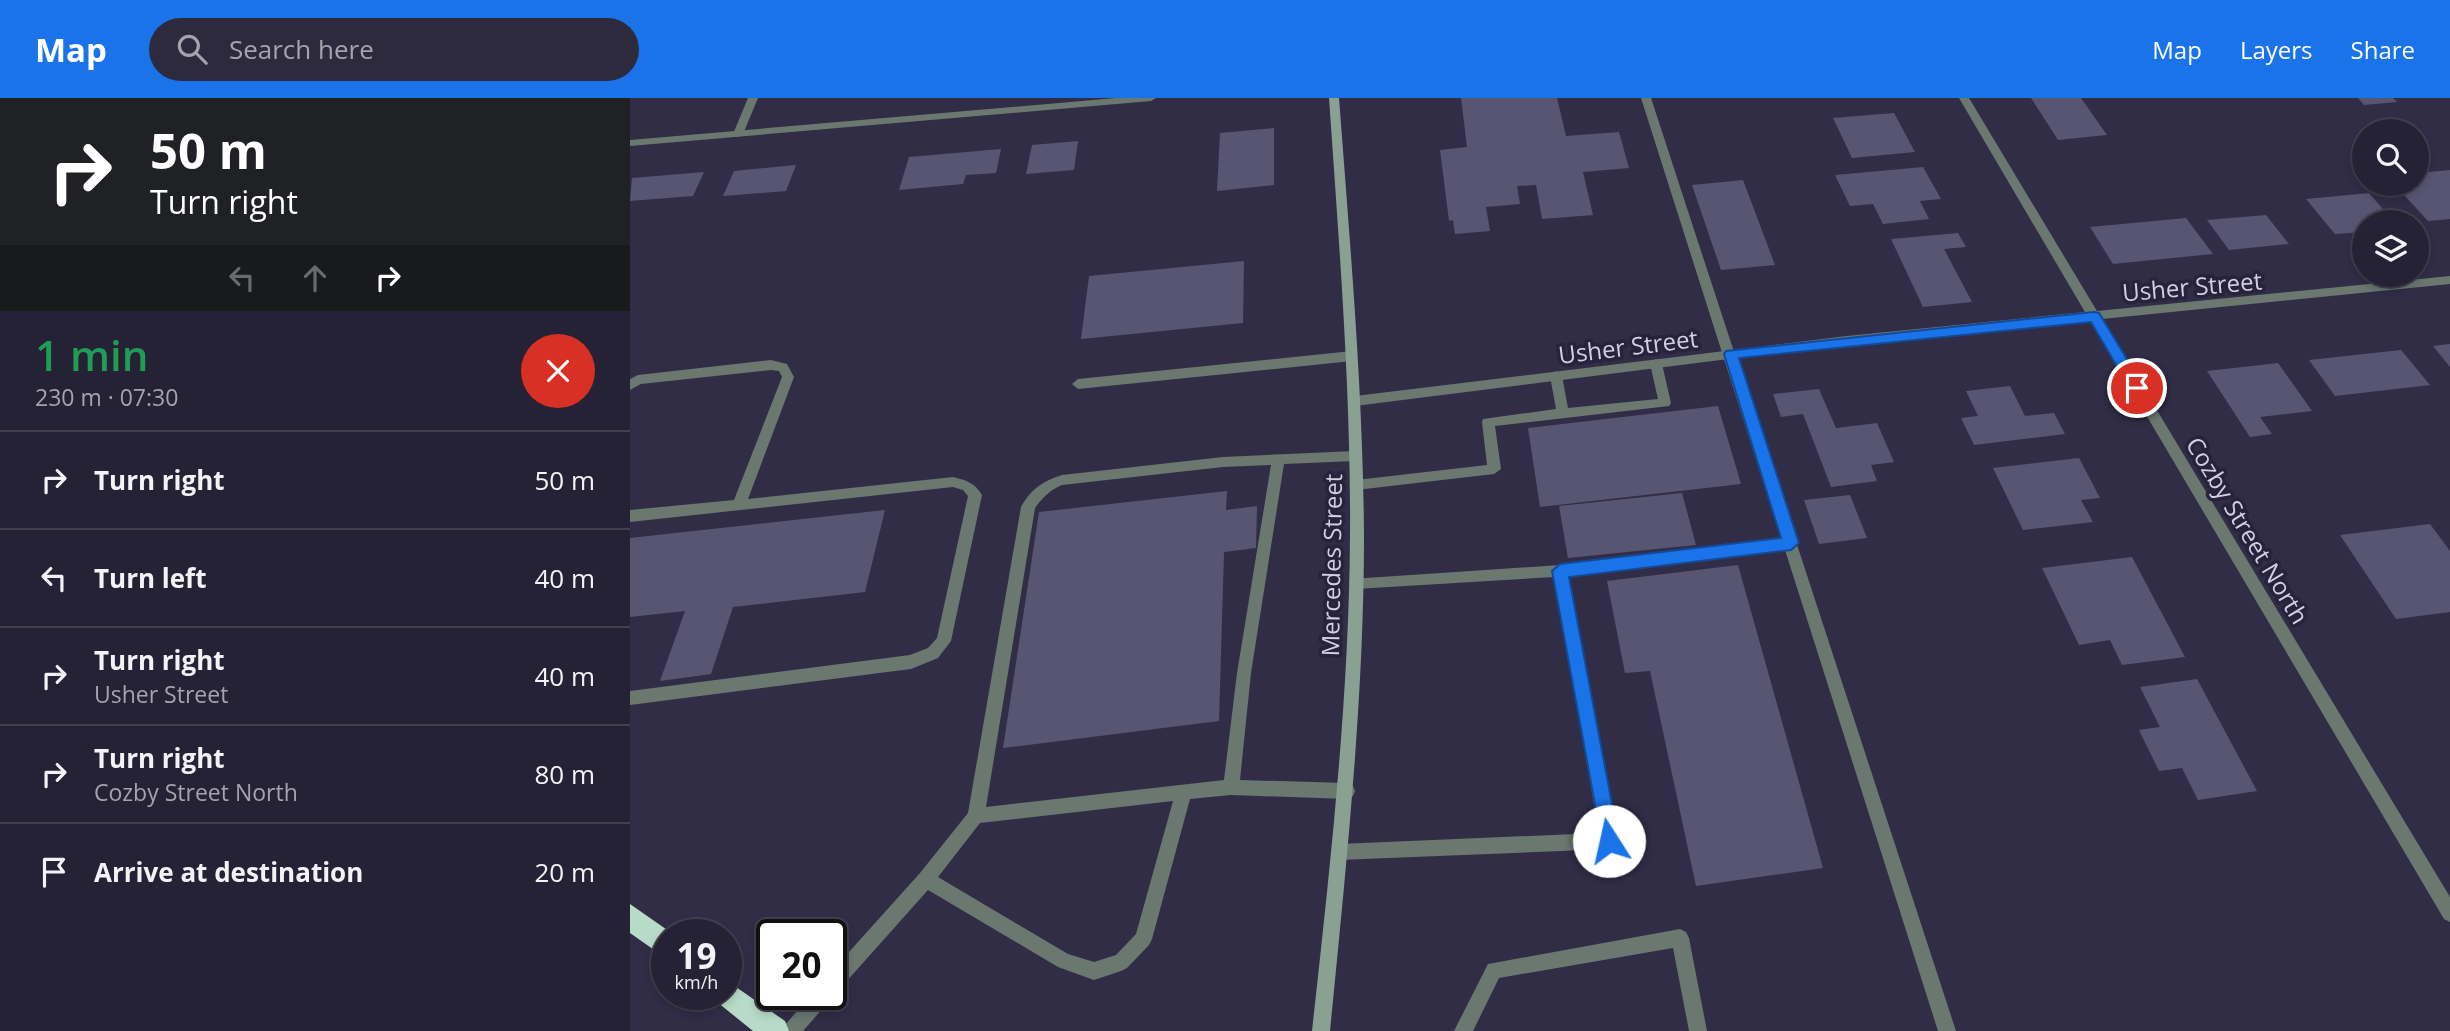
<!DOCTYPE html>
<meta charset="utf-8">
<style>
body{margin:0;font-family:"Open Sans",sans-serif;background:#2d2a3d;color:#f1f3f6;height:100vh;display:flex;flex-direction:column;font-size:26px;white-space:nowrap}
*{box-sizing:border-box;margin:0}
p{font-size:23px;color:#a3a4ad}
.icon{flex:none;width:38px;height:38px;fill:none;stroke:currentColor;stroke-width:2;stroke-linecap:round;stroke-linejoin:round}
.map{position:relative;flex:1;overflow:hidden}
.sheet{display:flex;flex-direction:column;background:#252235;width:630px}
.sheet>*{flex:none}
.hud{background:#202124;color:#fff;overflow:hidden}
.fabs{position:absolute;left:1722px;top:21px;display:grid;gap:14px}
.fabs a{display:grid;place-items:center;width:77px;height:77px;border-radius:50%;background:#252235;box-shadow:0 4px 10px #0003,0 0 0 2px #423f50;font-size:35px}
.speed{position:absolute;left:21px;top:821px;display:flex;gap:14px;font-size:35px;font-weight:700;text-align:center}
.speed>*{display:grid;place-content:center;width:91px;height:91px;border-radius:50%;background:#252235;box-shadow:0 4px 10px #0003,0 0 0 2px #423f50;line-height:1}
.speed small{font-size:18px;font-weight:400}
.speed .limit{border:4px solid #111;border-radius:10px;background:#fff;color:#111}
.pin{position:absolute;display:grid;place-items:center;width:60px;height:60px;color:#fff;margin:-30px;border:4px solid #fff;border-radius:50%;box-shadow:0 2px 7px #0007}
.me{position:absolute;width:77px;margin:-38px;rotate:350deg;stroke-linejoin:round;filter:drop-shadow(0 0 5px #0008)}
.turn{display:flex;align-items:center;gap:24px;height:147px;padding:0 35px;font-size:32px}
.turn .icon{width:91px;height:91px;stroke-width:2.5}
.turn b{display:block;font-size:49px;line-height:60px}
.lanes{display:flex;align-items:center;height:66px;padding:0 35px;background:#0003;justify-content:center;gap:35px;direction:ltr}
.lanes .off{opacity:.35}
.round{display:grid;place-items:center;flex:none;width:74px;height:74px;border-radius:37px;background:#2d2a3d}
.headline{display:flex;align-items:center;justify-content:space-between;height:119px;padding:0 35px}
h1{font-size:42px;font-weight:600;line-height:52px;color:#1e9e55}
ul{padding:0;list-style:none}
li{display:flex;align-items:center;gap:21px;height:98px;padding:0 35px;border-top:2px solid #423f50}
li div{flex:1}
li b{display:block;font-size:26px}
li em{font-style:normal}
header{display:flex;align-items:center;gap:42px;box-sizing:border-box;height:98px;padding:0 35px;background:#1a73e8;color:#fff}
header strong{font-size:33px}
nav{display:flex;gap:38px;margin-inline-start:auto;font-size:24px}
.search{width:490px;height:63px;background:#2d2a3d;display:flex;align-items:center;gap:18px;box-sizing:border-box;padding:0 24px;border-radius:38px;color:#a3a4ad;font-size:26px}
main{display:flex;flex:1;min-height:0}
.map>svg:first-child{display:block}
.building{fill:#585572}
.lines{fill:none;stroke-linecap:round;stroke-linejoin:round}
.lane{fill:#6a7870;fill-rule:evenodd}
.street{fill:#6a7870;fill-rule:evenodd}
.secondary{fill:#8aa093;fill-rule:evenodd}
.highway{fill:#b7dbc7;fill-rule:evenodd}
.route{fill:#1a73e8;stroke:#114b97;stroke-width:2}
.labels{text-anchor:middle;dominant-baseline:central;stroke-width:7;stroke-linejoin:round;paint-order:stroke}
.street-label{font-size:24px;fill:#d1cfe0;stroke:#27233d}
</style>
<header>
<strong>Map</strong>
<div class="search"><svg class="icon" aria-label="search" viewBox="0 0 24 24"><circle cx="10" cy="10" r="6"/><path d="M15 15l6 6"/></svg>Search here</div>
<nav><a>Map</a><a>Layers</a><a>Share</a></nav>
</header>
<main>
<section class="sheet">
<div class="hud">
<div class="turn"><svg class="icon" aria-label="right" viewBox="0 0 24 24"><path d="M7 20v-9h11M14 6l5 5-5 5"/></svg><div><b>50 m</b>Turn right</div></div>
<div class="lanes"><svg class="icon off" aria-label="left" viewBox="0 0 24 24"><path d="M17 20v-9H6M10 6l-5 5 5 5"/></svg><svg class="icon off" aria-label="ahead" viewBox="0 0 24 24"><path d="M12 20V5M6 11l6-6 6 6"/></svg><svg class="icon" aria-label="right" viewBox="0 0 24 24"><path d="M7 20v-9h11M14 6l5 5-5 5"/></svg></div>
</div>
<div class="headline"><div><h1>1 min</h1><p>230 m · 07:30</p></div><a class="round" style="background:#d93025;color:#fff"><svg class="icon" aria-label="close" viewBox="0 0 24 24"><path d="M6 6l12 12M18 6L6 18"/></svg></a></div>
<ul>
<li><svg class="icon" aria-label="right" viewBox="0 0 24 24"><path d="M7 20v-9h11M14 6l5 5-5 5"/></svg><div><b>Turn right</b></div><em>50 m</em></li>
<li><svg class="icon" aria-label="left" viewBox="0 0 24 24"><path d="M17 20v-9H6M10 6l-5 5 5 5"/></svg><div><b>Turn left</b></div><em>40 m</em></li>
<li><svg class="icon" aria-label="right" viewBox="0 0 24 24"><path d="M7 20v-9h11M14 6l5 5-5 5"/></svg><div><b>Turn right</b><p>Usher Street</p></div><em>40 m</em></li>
<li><svg class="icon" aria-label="right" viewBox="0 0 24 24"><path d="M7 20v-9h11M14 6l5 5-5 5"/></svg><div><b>Turn right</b><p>Cozby Street North</p></div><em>80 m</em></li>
<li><svg class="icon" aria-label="arrive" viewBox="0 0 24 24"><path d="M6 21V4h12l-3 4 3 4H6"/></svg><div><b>Arrive at destination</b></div><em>20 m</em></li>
</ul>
</section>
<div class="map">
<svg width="1820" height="933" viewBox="0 0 1820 933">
<rect width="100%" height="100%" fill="#312d47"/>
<g class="building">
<polygon points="831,0 927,0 936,38 989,34 999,70 953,74 963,117 912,121 906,87 887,88 890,106 856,109 860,133 825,136 823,122 819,123 810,52 837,49"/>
<polygon points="1401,0 1451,0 1477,37 1428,42"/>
<polygon points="1728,0 1763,0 1767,4 1734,7"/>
<polygon points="1264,15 1285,54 1222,60 1203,20"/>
<polygon points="644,30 644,87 587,93 590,35"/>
<polygon points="448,43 444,72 396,76 402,47"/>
<polygon points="371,51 366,75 336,77 333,86 269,92 279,59"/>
<polygon points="166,67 156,93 93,98 104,73"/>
<polygon points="1293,69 1311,101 1290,103 1299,121 1253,126 1243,106 1220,108 1205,77"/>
<polygon points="1820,72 1820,121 1798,123 1764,86 1787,86 1787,75"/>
<polygon points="74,74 63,98 0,103 2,80"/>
<polygon points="1113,82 1145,167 1091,172 1062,87"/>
<polygon points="1739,95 1764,124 1734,124 1734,134 1705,136 1676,101"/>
<polygon points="1636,117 1659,146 1599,152 1577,122"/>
<polygon points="1556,120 1583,156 1483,166 1460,129"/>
<polygon points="1328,135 1336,149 1314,151 1342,204 1293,209 1261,141"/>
<polygon points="614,163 613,225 451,241 459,178"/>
<polygon points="1820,246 1820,269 1803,248"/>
<polygon points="1771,252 1800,287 1705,298 1679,262"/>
<polygon points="1648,265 1682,313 1630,319 1642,336 1620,339 1577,273"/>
<polygon points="1380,288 1395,318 1424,315 1435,336 1344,347 1331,320 1348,318 1336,293"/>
<polygon points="1189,291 1206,330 1247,325 1264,364 1241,367 1247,383 1201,389 1173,316 1151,319 1143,296"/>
<polygon points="1088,308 1111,386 910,409 898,330"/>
<polygon points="1449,360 1470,400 1451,402 1463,424 1393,432 1363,370"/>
<polygon points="597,393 596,412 627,408 626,450 594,454 589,623 373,650 409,414"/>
<polygon points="1052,395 1066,447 938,460 929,408"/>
<polygon points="1220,397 1237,440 1189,446 1174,402"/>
<polygon points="255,412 235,494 103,509 81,576 30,583 55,513 0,519 0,440"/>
<polygon points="1800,426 1820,453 1820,514 1766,521 1710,437"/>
<polygon points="1502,459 1555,559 1492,567 1480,542 1449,547 1412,470"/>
<polygon points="1108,467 1193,770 1066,788 1020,573 995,575 977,483"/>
<polygon points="1567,581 1627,693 1568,702 1552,670 1529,673 1509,632 1530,629 1510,589"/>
</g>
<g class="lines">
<g class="lane">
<polygon points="118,0 128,0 113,36 108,39 104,38 103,36"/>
<polygon points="1011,0 1021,0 1326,933 1308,933 1155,452 938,478 987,743 985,749 979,751 709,762 703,760 701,754 703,748 709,746 969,735 924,479 726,491 721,489 719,485 721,481 930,467 1151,440"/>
<polygon points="722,253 728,258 722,263 448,291 442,286 448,281"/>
<polygon points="1026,261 1032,266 1041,305 1039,308 865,328 871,371 864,376 726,392 719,387 726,382 857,367 852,324 853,321 926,311 920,278 926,273 932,278 938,310 1028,301 1020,266"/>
<path d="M141 262 157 266 164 279 118 401 323 379C336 382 345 385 352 397L321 543 308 560 281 571 0 607V593L280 557 298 550 307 540 338 398 333 392 323 389 0 424V412L104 402 152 279 149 273 141 272 11 286 0 292V281L8 277Z"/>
<path d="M725 353 732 358 725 363 654 366 621 575 610 682 717 685 723 688 725 693 723 698 717 701 601 697 560 701 522 841 519 847 497 870 491 873 464 882 428 869 298 792 207 894 203 896 200 902 173 933H152L155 927 182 896H201V874L290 775 338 715 391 409C401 391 413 383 432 377L593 359ZM641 367 607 575 594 682 356 709 405 410C412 400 420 392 432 387L593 369ZM543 703 506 836 486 857 464 864 438 856 308 779 350 725Z"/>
<polygon points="1050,831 1056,834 1059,840 1077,933 1059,933 1043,850 869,880 843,933 824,933 858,866"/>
</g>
<g class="street">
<polygon points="486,0 526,0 521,3 0,48 0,42"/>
<polygon points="1329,0 1339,0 1467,213 1820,178 1820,186 1472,221 1820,799 1820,824 1814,821 1460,222 1217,246 725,308 719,303 725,298 1217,238 1455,214"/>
</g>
<path class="secondary" d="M699 0H709C720 146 733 292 734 438 734 603 716 769 700 933H682C700 769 719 603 720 438 721 292 709 146 699 0Z"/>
<g class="highway">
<polygon points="0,806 43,836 37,836 37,861 0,835"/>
<polygon points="96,882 155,923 159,933 123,933 87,904 83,896 96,896"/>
</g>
</g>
<polygon class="route" points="1464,214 1469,215 1512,286 1512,294 1502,294 1461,224 1109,260 1169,445 1161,452 939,479 989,743 986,750 979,752 973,750 922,473 930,466 1151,440 1094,256 1096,253"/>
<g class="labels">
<g class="street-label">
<text transform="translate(1562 188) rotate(-5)">Usher Street</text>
<text transform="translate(998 248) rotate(-7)">Usher Street</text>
<text transform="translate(1618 432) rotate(59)">Cozby Street North</text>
<text transform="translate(701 467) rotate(-89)">Mercedes Street</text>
</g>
</g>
</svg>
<div class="fabs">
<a><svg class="icon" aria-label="search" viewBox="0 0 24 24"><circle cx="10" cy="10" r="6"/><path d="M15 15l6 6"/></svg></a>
<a><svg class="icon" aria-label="layers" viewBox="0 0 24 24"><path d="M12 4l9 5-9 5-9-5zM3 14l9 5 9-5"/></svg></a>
</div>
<div class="speed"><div>19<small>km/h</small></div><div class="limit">20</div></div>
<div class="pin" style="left:1507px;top:290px;background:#d93025"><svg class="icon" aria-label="arrive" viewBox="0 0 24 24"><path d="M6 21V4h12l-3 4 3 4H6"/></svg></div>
<svg class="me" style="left:979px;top:743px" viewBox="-20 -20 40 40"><circle r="19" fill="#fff"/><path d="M0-13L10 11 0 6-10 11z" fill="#1a73e8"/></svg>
</div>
</main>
